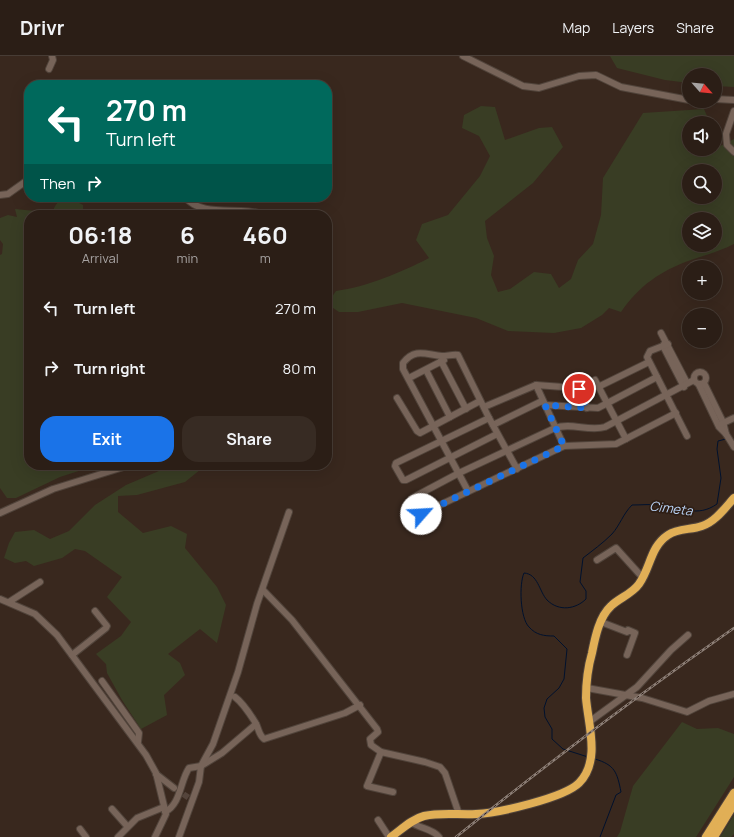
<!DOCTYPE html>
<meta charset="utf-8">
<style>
body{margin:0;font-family:Manrope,sans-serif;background:#372b23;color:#f1f3f6;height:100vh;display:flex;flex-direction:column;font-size:15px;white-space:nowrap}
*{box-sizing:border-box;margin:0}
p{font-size:13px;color:#a6a2a1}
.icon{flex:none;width:22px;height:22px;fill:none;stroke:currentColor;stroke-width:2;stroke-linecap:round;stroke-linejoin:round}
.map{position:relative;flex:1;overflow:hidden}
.details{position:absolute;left:24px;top:154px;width:308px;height:260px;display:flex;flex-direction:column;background:#2b1e16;border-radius:16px;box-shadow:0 4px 16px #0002,0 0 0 1px #473c35}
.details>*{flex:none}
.guide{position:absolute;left:24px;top:24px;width:308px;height:122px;border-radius:16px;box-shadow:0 4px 16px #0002,0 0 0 1px #473c35;background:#00695c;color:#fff;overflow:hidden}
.needle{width:26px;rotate:117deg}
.tools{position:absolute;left:682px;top:12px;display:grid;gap:8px}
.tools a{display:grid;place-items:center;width:40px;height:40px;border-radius:50%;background:#2b1e16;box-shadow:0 4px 16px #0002,0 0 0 1px #473c35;font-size:20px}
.pin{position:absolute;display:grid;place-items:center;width:34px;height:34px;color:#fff;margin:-17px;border:2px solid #fff;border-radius:50%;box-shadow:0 1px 4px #0007}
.me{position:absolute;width:44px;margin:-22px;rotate:64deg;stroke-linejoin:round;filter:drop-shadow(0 0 3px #0008)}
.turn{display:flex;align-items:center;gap:14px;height:84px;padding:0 16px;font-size:18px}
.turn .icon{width:52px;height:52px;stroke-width:2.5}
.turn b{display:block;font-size:28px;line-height:34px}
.then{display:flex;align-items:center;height:38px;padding:0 16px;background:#0003;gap:8px;font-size:15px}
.eta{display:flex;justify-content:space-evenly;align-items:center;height:68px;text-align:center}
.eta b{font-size:24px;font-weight:700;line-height:28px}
.primary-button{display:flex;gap:8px;margin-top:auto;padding:8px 16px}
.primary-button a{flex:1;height:46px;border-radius:16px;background:#1a73e8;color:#fff;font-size:16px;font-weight:700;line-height:46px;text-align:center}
.primary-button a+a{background:#372b23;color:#f1f3f6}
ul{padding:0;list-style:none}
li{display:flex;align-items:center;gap:12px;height:60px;padding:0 16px}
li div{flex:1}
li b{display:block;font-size:15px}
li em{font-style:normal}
header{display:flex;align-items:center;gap:24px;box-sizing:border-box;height:56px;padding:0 20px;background:#2b1e16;border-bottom:1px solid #473c35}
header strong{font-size:19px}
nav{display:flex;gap:22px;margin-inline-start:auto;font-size:14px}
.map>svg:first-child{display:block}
.green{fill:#393d24;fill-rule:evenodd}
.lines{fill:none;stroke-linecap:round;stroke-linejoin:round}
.stream{stroke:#00112d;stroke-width:1}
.minor-tunnel{stroke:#54443b;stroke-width:6;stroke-dasharray:6 3;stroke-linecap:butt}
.minor-casing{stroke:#51443b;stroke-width:8}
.highway-casing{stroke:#51443b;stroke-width:10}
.minor{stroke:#776459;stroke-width:6}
.highway{stroke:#e1af56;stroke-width:8}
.rail-casing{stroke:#8e8078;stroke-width:2.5}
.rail{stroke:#2e1e15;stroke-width:1;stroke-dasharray:3;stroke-linecap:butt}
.route{stroke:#1a73e8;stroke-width:7;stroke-dasharray:0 12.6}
.labels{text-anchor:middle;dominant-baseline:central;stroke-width:3.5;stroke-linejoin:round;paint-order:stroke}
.water-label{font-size:13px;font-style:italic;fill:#b9d3f6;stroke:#2e1e15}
</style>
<header>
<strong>Drivr</strong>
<nav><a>Map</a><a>Layers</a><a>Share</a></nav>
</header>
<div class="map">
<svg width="734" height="781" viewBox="0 0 734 781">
<rect width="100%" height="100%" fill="#39281e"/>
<g class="green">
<polygon points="610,0 734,0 734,31 715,30 715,19 689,19 689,27 665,24 617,12"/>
<path d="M481 50 495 51 505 84 539 72 552 71 563 91 533 127 485 165 487 182 494 200 491 219 498 236 510 233 534 216 551 218 559 232 571 223 578 204 593 188 601 159 603 122 643 57 704 53 710 67H689V93H715V78L720 90 734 83V188C721 195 705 199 691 204 660 215 639 230 621 256L609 252 602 259 581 272 554 277 508 275 476 262 402 247 358 256H339L327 248 336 235C366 231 402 216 429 202L416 184 422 168 448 159 480 120 490 100 479 80 462 72 464 59ZM689 115H715V141H689ZM689 163H715V189H689Z"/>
<path d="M68 141 83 149V157L87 159H52C54 149 58 144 68 141Z"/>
<polygon points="15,153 35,155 35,159 29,159 29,167 25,169 25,183 29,185 29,409 97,409 60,421 16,442 7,442 0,432 0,199 2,198 3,188 0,184 0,162 8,159 17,161"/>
<polygon points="173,409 206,409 185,426 137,439 118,440 118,456 143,477 171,470 187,478 185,492 217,531 226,549 217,587 200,573 168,598 180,607 185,619 164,639 167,659 141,673 122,644 107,617 106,608 96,598 121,580 131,566 107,541 122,521 85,495 75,493 62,502 34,510 26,505 15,507 4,502 9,487 15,476 34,474 50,483 69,475 95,449 126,429"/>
<polygon points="682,666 697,673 718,672 734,678 734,721 696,781 617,781 620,776 633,730"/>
<polygon points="734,759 734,778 731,781 720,781"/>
</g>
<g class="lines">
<g class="stream">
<path d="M588 701 563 693 552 683V673L545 661 544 652 547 643 559 632 564 623 567 593 554 580C544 580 536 579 529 571 520 562 519 528 524 517 538 518 539 535 547 544 559 556 576 553 586 543V535L580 526 583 502C592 495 603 487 612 478 620 469 623 458 632 449 641 449 651 448 660 449 682 451 697 462 717 448L721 422 717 393 718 385 726 383"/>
<path d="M595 703C615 709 617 716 621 736L616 739 600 781"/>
</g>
<polyline class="minor-tunnel" points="176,733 189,742"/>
<g class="minor-casing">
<g id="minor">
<polyline points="463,0 523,30 539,32 579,20 596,19 621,31 689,44"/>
<polyline points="49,13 53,4 52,0"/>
<polyline points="715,43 734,44"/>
<polyline points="734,55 726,78 727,89 734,96"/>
<polyline points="0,139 8,138 29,123"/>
<path d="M185 141C203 163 240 149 264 159"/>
<polyline points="661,277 687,327"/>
<polyline points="664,288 663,290 684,331"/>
<polyline points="668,288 650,295 647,301 687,380"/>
<polyline points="441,305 466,353"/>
<polyline points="426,314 450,361"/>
<circle cx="700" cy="322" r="6"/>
<polyline points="409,322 444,304"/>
<polyline points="595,324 626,383"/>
<polyline points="704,327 723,366 726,378"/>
<polyline points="536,329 564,390"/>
<polyline points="699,329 719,371 726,378 734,391"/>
<polyline points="598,331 649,306"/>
<polyline points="397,342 417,375 420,377 480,345"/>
<polyline points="545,349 598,352 657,321"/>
<polyline points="484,351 536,329 577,332 580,334 587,352"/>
<polyline points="489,362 396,407 395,410 403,424 406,424 497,378"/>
<polyline points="721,368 734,362"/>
<polyline points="493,369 542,345"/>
<path d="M468 435 403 313V307C415 291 427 299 442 300 447 300 454 298 458 299L489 362 517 413"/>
<path d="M412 442 459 417 555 372C571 366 589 376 605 371L694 324"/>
<polyline points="0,457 53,433 130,409"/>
<polyline points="421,458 564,390 616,388 676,357"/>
<polyline points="597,504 616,492 643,522"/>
<polyline points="263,534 292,564 377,673 378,676 370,683 371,689 381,696 425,706 440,711 445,717 459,758"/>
<polyline points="0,543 35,558 57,579 146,699 156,717 166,758 155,781"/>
<polyline points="9,546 40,526"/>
<polyline points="601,566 627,576 628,574 635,577 627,599"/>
<polyline points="72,599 106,572 107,570 95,555"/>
<polyline points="102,625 139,677 138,686"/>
<polyline points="587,632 642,642 687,656 709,645 734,638"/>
<path d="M235 641C243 647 250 658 255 666 259 672 258 678 264 683L345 657 360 649"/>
<polyline points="589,666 637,631 671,594 688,579"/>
<polyline points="381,696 367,730 393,736"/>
<polyline points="156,718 174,732"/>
<polyline points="112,753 127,770"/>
<path d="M165 756C181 748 180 725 189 712L201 710 222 697 256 668"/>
<polyline points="378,764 389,781"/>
<path d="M411 766C420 773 432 772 439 781"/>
<polyline points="80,773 86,781"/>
<polyline points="118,781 137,762 164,751"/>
<polyline points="179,781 199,726 201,710 213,688 238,616 257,548 289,456"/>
</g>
</g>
<g class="highway-casing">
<g id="highway">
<path d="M391 781C402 773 412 763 424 760 441 756 459 759 476 758 498 757 564 742 579 727 601 705 588 668 586 642 586 627 588 611 592 597 595 582 599 561 611 550 619 542 632 538 639 528 651 511 650 491 668 479 678 472 691 474 702 470 715 466 725 452 734 442"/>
<polyline points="706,781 734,737"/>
<polyline points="714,781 734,748"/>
</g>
</g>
<use href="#minor" class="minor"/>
<use href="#highway" class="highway"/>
<g class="rail-casing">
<path id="rail" d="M456 781C547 708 638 639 734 572"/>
</g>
<use href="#rail" class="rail"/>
</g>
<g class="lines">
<polyline class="route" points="421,458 564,390 545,349 587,352 579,333"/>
</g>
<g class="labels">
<g class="water-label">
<text transform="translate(671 452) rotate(7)">Cimeta</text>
</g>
</g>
</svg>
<div class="tools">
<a><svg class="needle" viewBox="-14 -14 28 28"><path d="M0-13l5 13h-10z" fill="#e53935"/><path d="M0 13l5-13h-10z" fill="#a6a2a1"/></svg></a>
<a><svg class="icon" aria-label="sound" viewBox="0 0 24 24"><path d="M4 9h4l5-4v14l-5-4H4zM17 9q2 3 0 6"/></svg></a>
<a><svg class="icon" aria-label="search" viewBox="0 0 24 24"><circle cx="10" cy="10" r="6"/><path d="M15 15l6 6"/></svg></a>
<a><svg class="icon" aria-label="layers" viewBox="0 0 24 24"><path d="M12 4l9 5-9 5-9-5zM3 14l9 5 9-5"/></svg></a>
<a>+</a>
<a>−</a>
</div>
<div class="pin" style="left:579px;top:333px;background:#d93025"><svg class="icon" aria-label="arrive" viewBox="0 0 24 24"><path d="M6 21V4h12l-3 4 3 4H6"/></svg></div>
<svg class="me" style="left:421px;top:458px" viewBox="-20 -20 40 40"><circle r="19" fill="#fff"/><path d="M0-13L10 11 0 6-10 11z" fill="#1a73e8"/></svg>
<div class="guide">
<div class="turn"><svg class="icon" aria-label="left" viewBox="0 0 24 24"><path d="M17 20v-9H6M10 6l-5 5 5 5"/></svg><div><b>270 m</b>Turn left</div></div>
<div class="then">Then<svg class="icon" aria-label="right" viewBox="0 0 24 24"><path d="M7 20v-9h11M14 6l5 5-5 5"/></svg></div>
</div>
<section class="details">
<div class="eta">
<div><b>06:18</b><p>Arrival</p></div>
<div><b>6</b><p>min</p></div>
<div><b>460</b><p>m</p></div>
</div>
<ul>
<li><svg class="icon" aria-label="left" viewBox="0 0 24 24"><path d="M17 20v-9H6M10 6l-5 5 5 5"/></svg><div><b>Turn left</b></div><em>270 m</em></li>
<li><svg class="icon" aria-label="right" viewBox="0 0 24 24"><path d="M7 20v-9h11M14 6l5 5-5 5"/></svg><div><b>Turn right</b></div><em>80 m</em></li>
</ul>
<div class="primary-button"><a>Exit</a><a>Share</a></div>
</section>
</div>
